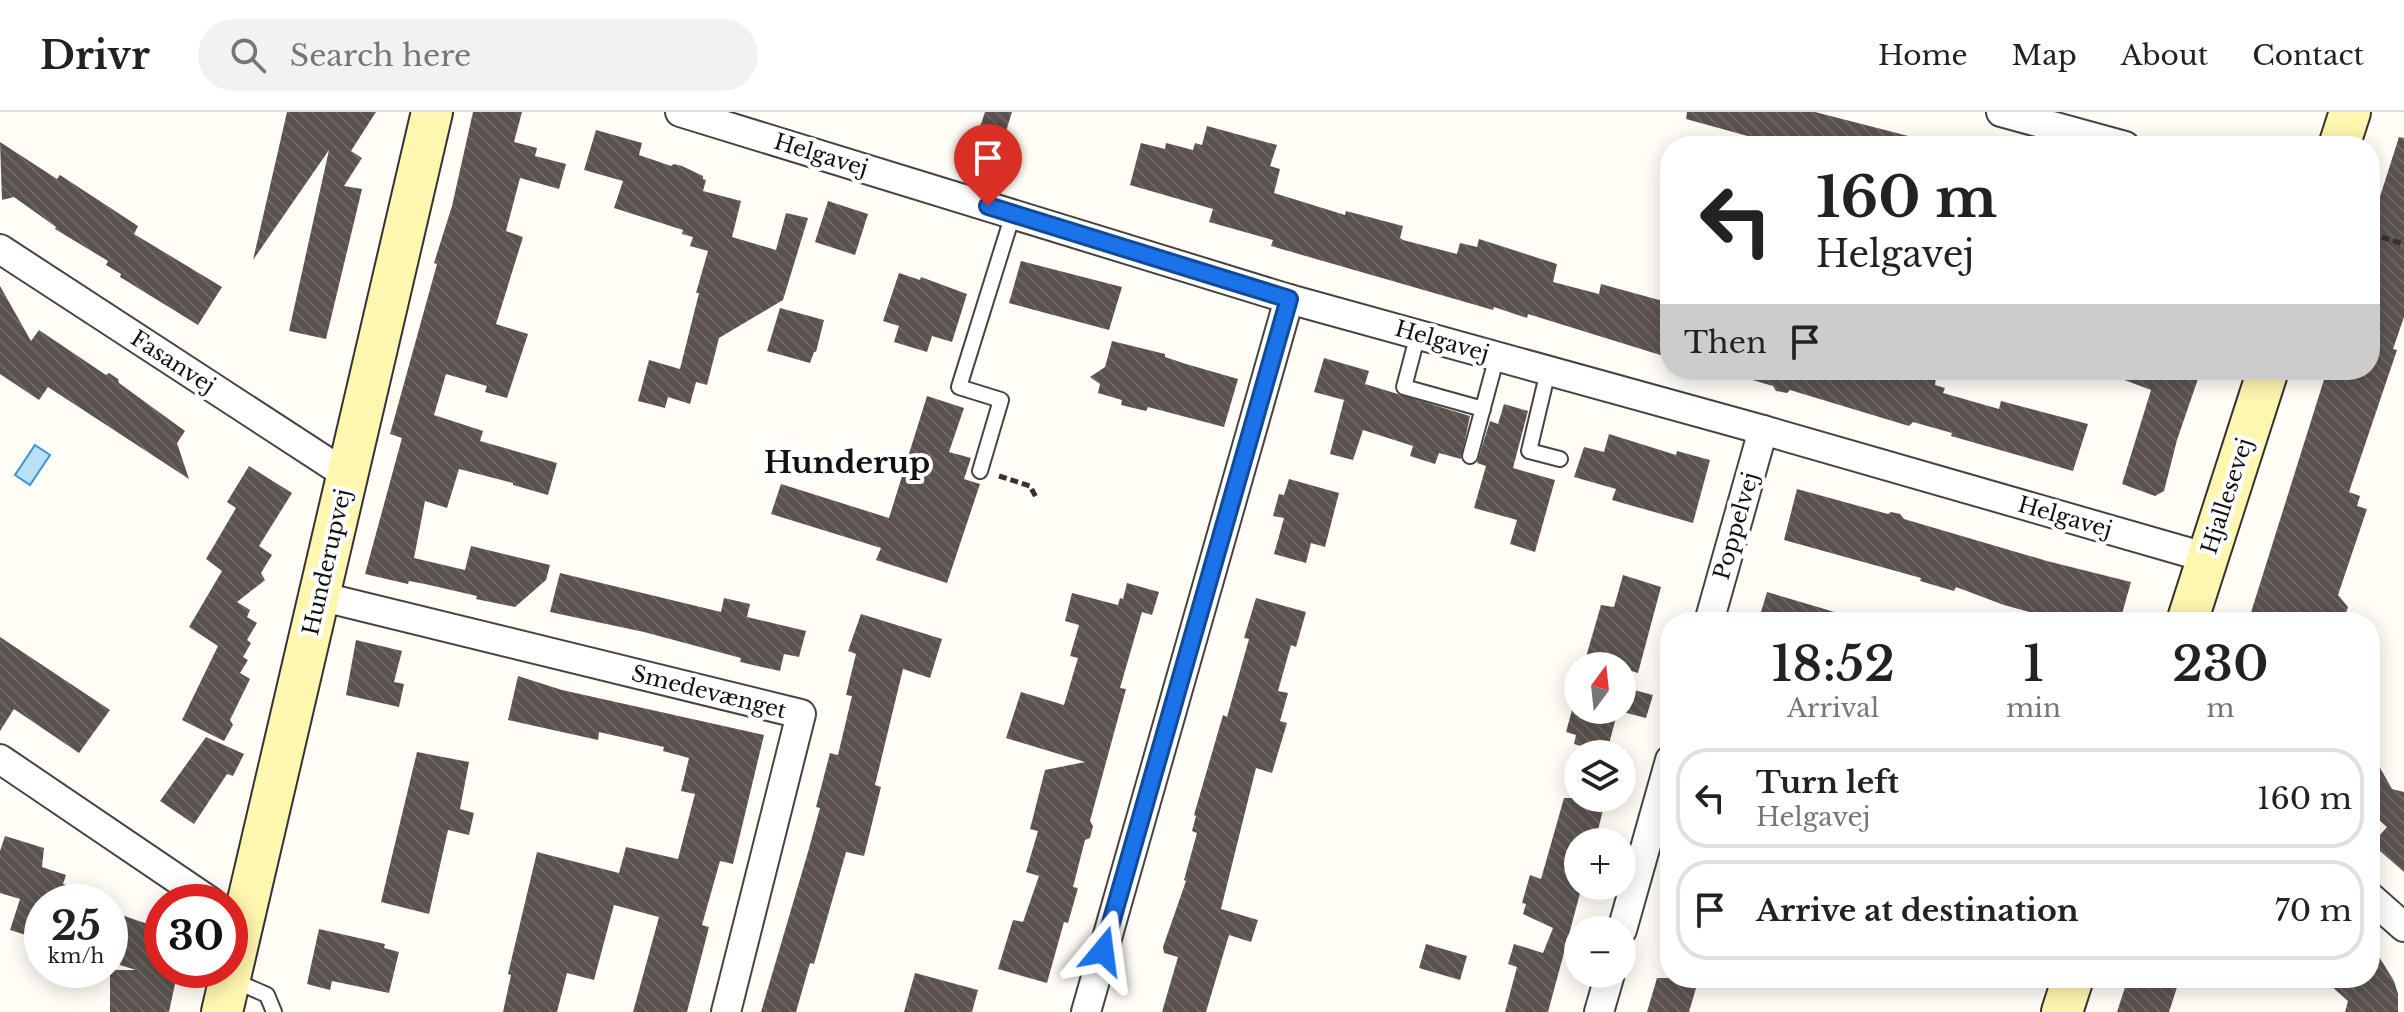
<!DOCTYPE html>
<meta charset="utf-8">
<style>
body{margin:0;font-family:"Libre Baskerville",serif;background:#f2f2f2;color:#222;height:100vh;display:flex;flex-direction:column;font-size:30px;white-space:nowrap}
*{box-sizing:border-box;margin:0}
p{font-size:26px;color:#767676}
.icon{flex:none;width:44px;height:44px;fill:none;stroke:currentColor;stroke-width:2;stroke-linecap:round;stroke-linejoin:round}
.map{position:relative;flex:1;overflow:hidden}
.drawer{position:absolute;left:1660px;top:500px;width:720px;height:376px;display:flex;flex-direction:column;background:#fff;border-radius:32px;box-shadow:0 4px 20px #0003}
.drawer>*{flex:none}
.hud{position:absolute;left:1660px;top:24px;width:720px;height:244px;border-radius:32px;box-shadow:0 4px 20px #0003;background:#fff;color:#222;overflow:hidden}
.needle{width:52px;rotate:15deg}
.buttons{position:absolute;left:1564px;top:540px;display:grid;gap:16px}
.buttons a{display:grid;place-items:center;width:72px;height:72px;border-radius:50%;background:#fff;box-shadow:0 4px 20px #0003;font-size:40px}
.speed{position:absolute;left:24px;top:772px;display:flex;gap:16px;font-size:40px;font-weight:700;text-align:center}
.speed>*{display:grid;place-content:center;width:104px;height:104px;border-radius:50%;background:#fff;box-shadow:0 4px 20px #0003;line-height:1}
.speed small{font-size:20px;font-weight:400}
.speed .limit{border:12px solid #d22;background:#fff;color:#111}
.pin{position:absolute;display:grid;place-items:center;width:68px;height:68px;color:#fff;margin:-82px -34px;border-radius:50% 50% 50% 0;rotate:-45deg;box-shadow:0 0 8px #0007}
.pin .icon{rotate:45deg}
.me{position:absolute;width:88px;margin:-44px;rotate:16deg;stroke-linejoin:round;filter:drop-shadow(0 0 6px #0008)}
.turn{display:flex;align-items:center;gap:28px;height:168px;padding:0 24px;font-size:36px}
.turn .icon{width:104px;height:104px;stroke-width:2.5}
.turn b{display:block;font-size:56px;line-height:68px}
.then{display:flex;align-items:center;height:76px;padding:0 24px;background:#0003;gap:16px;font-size:30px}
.eta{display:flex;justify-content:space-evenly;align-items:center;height:136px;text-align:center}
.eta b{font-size:48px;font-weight:600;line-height:56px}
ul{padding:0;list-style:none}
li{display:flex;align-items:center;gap:24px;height:100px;margin:0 16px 12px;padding:0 8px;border:4px solid #e0e0e0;border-radius:32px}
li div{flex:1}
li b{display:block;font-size:30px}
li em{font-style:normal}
header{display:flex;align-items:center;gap:48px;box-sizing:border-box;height:112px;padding:0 40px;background:#fff;border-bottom:2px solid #e0e0e0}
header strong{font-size:38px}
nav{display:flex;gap:44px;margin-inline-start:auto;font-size:28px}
.search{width:560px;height:72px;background:#f2f2f2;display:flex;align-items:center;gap:20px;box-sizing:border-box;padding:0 28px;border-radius:44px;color:#767676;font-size:30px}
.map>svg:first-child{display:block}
.water{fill:#b9e0f7;stroke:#3f96cf;stroke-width:2}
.building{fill:url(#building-back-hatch)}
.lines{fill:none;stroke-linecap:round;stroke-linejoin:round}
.lane-casing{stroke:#444;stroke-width:18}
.street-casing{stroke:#444;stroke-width:32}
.secondary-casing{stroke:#333;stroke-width:44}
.path{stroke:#333;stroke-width:5;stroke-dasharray:8 4;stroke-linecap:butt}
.lane{stroke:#fff;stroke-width:14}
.street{stroke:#fff;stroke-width:28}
.secondary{stroke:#fff6b0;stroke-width:40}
.route-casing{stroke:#114b97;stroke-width:20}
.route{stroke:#1a73e8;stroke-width:14}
.labels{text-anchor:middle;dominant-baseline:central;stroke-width:8;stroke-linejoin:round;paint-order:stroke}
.street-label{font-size:22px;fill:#111;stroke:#fff}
.district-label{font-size:30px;font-weight:bold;fill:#111;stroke:#fff}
</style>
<header>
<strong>Drivr</strong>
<div class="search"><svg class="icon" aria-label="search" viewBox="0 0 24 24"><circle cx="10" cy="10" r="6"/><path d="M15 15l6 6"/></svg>Search here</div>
<nav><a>Home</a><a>Map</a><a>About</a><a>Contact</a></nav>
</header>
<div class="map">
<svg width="2404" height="900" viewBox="0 0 2404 900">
<defs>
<pattern id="building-back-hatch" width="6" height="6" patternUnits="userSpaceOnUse" patternTransform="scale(2)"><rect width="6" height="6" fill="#5a524d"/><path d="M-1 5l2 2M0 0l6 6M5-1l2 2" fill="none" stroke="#6d6662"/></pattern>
</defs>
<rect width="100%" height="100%" fill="#fffdf5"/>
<polygon class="water" points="35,333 50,343 30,373 15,363"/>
<g class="building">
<polygon points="287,0 376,0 351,39 362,46 344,74 362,77 326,227 289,219 329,38 253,148"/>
<polygon points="473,0 522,0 514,30 537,36 535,44 566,52 559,77 520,66 506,119 523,125 496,212 528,222 507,286 485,280 487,274 446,262 434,303 483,319 480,329 557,351 548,383 513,373 513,371 459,357 447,396 425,389 414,446 465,458 471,434 550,453 546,468 515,495 476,487 477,484 425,472 409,469 408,472 365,462 402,326 390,322 437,152 434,151 452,94"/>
<polygon points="985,0 1012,0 1002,32 977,24"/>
<polygon points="1687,0 1815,0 1916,26 1915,34 1772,34 1773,31 1686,7"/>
<polygon points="1207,14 1277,33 1270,54 1280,57 1274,81 1345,103 1346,99 1403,114 1400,126 1403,128 1457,142 1460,131 1477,135 1479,127 1557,152 1553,170 1599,182 1601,172 1670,191 1670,246 1528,202 1527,206 1494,195 1493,198 1271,134 1273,128 1209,110 1213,97 1130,73 1141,31 1165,37 1166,31 1193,38 1195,31 1202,33"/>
<polygon points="596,18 642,31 639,43 671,54 674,52 682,54 703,64 703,67 706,68 703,79 741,89 732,125 776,138 786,101 808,106 783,188 719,226 707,273 696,270 690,292 668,285 665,296 638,289 649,248 680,257 699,181 696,181 708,139 690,134 693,125 682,122 683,118 614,96 623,69 584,58"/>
<polygon points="2399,25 2404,26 2404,205 2393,237 2397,238 2349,380 2360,384 2357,394 2367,397 2338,483 2348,495 2343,510 2248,510 2327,258 2370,258 2370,116"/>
<polygon points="0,30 57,67 60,63 138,114 134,122 222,175 198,213 120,165 121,162 106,153 108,149 55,117 56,115 14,85 2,88"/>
<polygon points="828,89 868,102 855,143 815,130"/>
<polygon points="1021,149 1122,175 1109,218 1009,191"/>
<polygon points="899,161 920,168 921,165 967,182 952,230 932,224 927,240 894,230 899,214 883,209"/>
<polygon points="0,174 31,229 39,218 42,220 106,263 109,261 118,267 119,271 185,319 177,331 189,367 48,275 39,288 0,262"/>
<polygon points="780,196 824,208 816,240 814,240 810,251 767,239"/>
<polygon points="1112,229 1165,242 1165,245 1186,252 1238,267 1224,315 1148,295 1146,299 1121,293 1122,288 1098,281 1100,272 1090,265 1105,255"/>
<polygon points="1324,246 1369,259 1365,272 1470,304 1461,347 1439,341 1435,352 1410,344 1413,334 1363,318 1353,348 1330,342 1344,288 1314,280"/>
<polygon points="1743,258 1866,258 1895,266 1896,263 1910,266 1912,259 1936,266 1935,273 1945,276 1943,281 1999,297 2001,289 2088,312 2073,359 1951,324 1952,321 1913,310 1909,314 1790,278 1787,281 1776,279 1773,274 1742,265"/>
<polygon points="2104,258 2201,258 2177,328 2164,379 2155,384 2122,372 2151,278 2103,260"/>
<polygon points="927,284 964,296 949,340 971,346 964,367 980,372 947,471 876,448 881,436 771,402 781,372 889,406"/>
<polygon points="1504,292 1528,299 1513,356 1555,368 1535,440 1510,432 1517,408 1474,396 1486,354 1477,351 1490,309 1498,312"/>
<polygon points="1609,322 1676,343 1677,339 1710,348 1693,411 1612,388 1616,377 1574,365 1584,335 1604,340"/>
<polygon points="249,354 292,381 259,434 272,443 261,461 265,468 237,490 250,498 247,505 257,511 247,528 251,531 243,545 248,548 240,561 250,567 230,608 233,613 224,629 182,608 218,534 189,515 222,459 206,447 236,396 227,390"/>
<polygon points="1289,367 1339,381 1325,435 1311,431 1306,451 1274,442 1284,406 1273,404 1279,382 1284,383"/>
<polygon points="1797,377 1888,402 1891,400 1900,402 1904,407 2047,449 2131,470 2120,509 2092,501 2089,510 2045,510 2047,505 2004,493 1956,475 1954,479 1920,469 1921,466 1784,428"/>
<polygon points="560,461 721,500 724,486 750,492 747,505 806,519 799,545 784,542 780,559 740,550 741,546 644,520 550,500"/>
<polygon points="1623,463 1661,475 1638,561 1586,545 1601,493 1614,495"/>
<polygon points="1127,471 1159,480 1152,503 1142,500 1120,576 1126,577 1090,709 1093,714 1090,726 1085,728 1073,775 1078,776 1068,811 1064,810 1047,871 998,857 1013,808 1023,810 1039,764 1026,760 1038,719 1030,717 1045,658 1085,650 1006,626 1021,580 1064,593 1078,546 1070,544 1079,513 1065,509 1072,481 1118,493 1120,486 1123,487"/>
<polygon points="1767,480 1848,504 1847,510 1758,510"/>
<polygon points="1256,486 1306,500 1296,535 1291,533 1278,579 1288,581 1280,609 1287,611 1272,661 1256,656 1221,797 1258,808 1251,830 1229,823 1206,900 1162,900 1178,845 1164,841 1163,835 1186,769 1184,768 1197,721 1192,719 1196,704 1194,703 1223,603 1227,605 1249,527 1244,526"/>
<polygon points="861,502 942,527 930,566 903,557 875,673 881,675 864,744 846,740 814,852 810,851 796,900 761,900 808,740 820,696 816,695 830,641 838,643 852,584 846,583 856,542 848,539"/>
<polygon points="0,525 110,598 79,641 14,597 0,619"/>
<polygon points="356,528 402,539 394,570 404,572 399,595 346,583"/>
<polygon points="518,564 562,578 764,623 733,752 720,749 702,813 709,815 687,900 633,900 659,805 614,793 594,868 567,861 557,900 503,900 511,863 508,862 537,740 619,761 626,735 678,747 695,682 681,679 689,646 663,639 664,635 599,620 598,628 508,608"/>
<polygon points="1630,577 1653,583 1646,606 1623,600"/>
<polygon points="1572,598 1618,598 1609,632 1598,629 1595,638 1574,632 1576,623 1566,620"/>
<polygon points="206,625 244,642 233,664 227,662 194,712 160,689"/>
<polygon points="2370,638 2392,677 2404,680 2404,760 2372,732 2387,715 2370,700"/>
<polygon points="417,640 469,650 460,697 474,701 469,723 448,718 429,802 381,790"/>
<polygon points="1564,686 1606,686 1595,730 1578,730 1578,774 1582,774 1548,900 1505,900 1517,855 1508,852 1514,832 1543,841 1553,816 1523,802 1526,792 1522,791 1530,763 1541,767"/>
<polygon points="5,724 44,736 42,755 66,763 63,772 103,785 102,790 42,790 42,828 10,818 20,787 0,781 0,739"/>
<polygon points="110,799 162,817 162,858 178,858 169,900 110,900 110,858 136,858 110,850"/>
<polygon points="319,817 385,832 384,836 399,840 389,881 332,869 330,878 307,872"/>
<polygon points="2370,830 2394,869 2398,882 2398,900 2345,900 2348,889 2322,866 2370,866"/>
<polygon points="1426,832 1467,844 1460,868 1419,856"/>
<polygon points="915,861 978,878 972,900 904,900"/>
<polygon points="1657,866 1699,866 1689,900 1647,900"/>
<polygon points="2128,866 2180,866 2169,900 2117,900"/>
</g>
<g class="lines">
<g class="lane-casing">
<g id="lane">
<polyline points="1418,222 1404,275 1483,297"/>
<polyline points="1548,259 1529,339 1560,347"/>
<polyline points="1470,344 1497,244"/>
<polyline points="980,359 1001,288 959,275 1013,102"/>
<polyline points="233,868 267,883 274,900"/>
</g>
</g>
<g class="street-casing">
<g id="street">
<polyline points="680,0 1289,187 1763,318 2208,446"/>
<polyline points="2001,0 2125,34"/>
<polyline points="0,137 347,363"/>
<polyline points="319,484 801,602 726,900"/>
<polyline points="1709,510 1763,318"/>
<polyline points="0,647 211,790"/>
<polyline points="2370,785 2404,815"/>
<polyline points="1622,818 1670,648"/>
<polyline points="1086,900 1289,187"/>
<polyline points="1599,900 1610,862"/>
</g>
</g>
<g class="secondary-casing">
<g id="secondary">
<polyline points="2339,34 2350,0"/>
<polyline points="2187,510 2268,258"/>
<polyline points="222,900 432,0"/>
<polyline points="2062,900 2073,866"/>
</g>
</g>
<g class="path">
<polyline points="2370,122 2404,132"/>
<polyline points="999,364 1030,374 1037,387"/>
</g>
<use href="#lane" class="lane"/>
<use href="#street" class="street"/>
<use href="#secondary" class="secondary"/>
</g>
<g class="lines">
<g class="route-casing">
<polyline id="route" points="988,94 1289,187 1103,839"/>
</g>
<use href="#route" class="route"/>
</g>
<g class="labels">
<g class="street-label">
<text transform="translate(821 43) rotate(17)">Helgavej</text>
<text transform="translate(1442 229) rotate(16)">Helgavej</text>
<text transform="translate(173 250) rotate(33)">Fasanvej</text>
<text transform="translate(2227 384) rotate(-72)">Hjallesevej</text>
<text transform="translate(2065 405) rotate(16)">Helgavej</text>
<text transform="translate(1736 414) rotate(-74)">Poppelvej</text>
<text transform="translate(327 450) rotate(-77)">Hunderupvej</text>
<text transform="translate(709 580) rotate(14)">Smedevænget</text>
</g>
<g class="district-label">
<text x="847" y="350">Hunderup</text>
</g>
</g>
</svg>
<div class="buttons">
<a><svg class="needle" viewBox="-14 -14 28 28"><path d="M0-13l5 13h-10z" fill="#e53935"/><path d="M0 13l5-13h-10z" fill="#767676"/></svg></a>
<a><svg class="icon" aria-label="layers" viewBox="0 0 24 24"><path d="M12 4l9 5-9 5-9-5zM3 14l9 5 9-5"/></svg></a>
<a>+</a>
<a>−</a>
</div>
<div class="speed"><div>25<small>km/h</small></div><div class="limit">30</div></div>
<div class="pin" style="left:988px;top:94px;background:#d93025"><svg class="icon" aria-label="arrive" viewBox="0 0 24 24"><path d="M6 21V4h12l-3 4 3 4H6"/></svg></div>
<svg class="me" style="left:1103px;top:839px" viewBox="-20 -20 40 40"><path d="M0-17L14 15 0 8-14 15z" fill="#1a73e8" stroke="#fff" stroke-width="4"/></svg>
<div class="hud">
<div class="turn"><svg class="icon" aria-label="left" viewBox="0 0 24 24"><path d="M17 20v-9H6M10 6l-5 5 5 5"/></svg><div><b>160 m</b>Helgavej</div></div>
<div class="then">Then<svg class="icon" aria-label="arrive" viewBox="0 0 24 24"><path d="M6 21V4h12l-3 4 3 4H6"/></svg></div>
</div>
<section class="drawer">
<div class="eta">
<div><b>18:52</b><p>Arrival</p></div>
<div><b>1</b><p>min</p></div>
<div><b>230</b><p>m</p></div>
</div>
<ul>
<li><svg class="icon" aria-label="left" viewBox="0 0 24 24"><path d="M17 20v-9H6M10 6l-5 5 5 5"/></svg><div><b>Turn left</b><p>Helgavej</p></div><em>160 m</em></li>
<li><svg class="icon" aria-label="arrive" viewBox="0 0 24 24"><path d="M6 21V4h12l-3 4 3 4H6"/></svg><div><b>Arrive at destination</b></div><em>70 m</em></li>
</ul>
</section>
</div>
